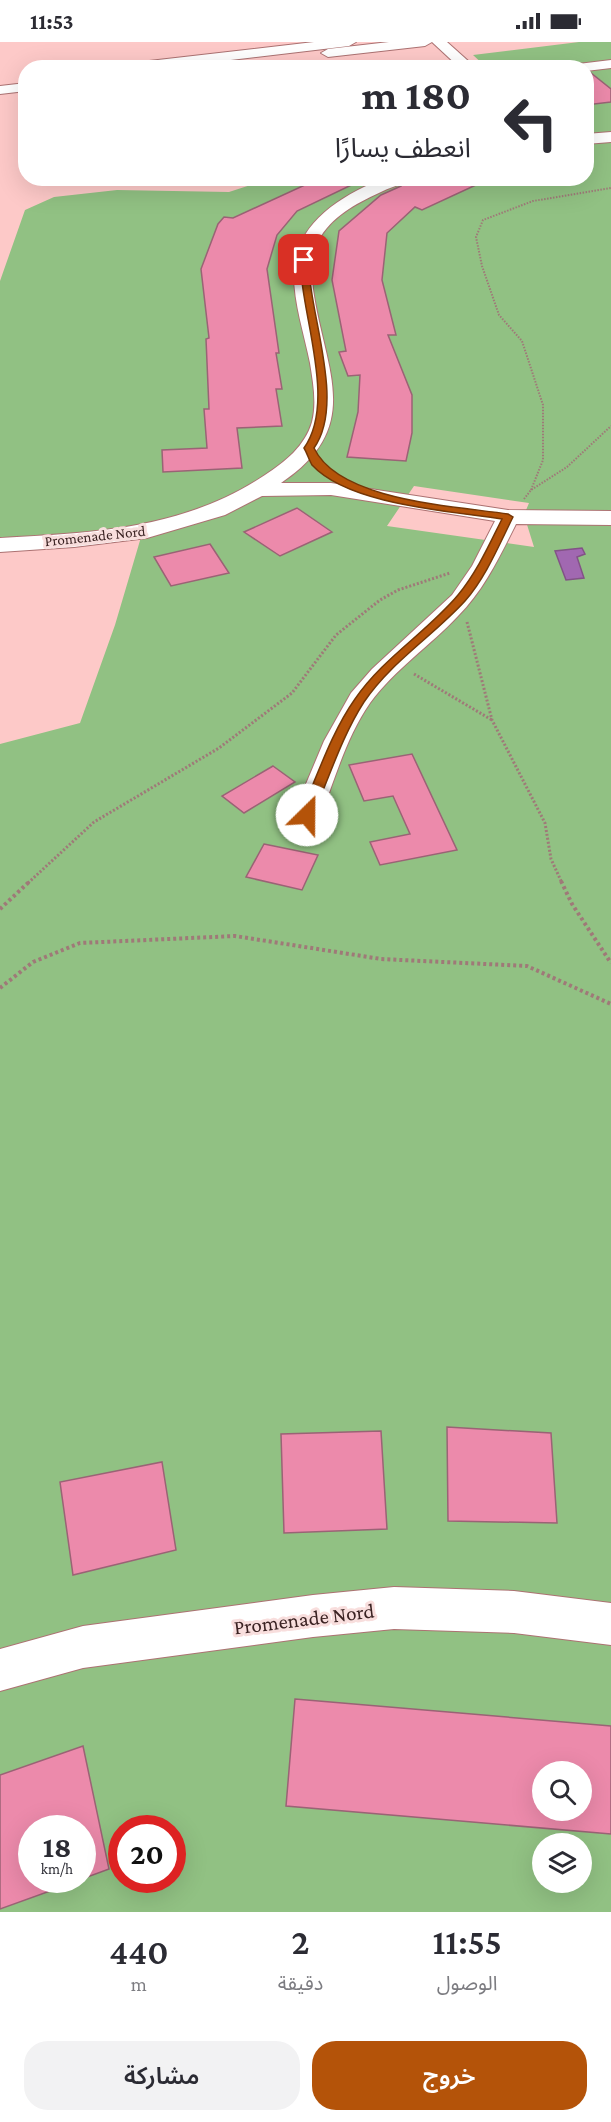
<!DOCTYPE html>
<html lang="ar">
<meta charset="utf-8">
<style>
body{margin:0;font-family:"Crimson Pro","Noto Sans Arabic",serif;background:#f2f2f3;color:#2b2b33;direction:rtl;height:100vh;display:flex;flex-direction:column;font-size:22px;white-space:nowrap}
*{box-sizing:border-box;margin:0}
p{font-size:20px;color:#7c7c81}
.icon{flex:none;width:33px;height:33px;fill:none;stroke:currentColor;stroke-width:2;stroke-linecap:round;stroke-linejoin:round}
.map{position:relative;height:1870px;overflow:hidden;direction:ltr}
.side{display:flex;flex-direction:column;background:#fff;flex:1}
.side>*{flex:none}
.guide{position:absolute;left:18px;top:18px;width:576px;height:126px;border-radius:24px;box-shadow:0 6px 24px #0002;direction:rtl;background:#fff;color:#2b2b33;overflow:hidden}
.fabs{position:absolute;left:532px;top:1719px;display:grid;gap:12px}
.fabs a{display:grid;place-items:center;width:60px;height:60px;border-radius:50%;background:#fff;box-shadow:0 6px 24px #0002;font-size:30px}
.speed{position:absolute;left:18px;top:1773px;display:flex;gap:12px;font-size:30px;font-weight:700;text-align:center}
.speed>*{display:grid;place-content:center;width:78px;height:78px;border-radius:50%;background:#fff;box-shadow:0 6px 24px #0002;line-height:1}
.speed small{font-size:15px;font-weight:400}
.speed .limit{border:9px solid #d22;background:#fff;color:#111}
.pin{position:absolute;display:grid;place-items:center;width:51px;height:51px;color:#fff;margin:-26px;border-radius:12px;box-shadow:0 3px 9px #0006}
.me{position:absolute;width:66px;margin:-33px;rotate:23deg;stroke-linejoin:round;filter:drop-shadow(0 0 4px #0008)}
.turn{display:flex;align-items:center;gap:21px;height:126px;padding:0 24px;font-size:27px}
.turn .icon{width:78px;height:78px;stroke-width:2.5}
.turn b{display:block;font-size:42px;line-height:51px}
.eta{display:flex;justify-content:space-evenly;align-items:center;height:102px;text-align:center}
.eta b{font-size:36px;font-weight:600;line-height:42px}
.primary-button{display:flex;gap:12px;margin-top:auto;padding:12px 24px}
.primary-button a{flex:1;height:69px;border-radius:24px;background:#b45309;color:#fff;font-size:24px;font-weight:600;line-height:69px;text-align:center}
.primary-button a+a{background:#f2f2f3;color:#2b2b33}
.status{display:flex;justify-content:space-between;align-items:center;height:42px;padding:0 30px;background:#fff;direction:ltr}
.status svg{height:16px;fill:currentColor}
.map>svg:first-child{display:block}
.green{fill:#91c183;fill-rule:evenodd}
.water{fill:#a168b1;stroke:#825386;stroke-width:1.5}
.building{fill:#ec8aab;stroke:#9a6375;stroke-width:1.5;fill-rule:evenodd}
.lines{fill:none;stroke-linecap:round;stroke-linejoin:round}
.minor-casing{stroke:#ac7272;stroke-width:2}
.path-far2{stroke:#9f7978;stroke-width:2;stroke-dasharray:1.5 1.5;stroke-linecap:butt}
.path-far1{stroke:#9f7978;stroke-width:3;stroke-dasharray:2 2;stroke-linecap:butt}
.path{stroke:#9f7978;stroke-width:4;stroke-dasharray:3 3;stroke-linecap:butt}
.minor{fill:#fff;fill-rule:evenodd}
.route{fill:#b45309;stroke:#753606;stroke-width:1.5}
.labels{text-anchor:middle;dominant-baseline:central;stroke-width:6;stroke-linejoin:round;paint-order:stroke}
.far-street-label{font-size:15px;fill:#3a2222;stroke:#f8dedd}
.near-street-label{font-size:21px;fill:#3a2222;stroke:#f8dedd}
</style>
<div class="status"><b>11:53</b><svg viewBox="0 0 49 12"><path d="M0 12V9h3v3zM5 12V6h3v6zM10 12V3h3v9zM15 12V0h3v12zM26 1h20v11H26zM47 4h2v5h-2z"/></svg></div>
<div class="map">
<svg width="611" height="1870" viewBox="0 0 611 1870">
<rect width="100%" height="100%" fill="#fdc9c8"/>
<path class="green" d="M579 0H611V1870H0V702L80 681 115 583 144 485 0 497V239L25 168 54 155 117 148 229 150 269 137 586 136V26L486 25 473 13ZM414 444 529 461 524 473 534 505 387 484ZM543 1730H582V1768H543ZM32 1786H82V1838H32ZM122 1786H172V1838H122ZM543 1802H582V1840H543Z"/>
<polygon class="water" points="582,506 585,512 577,515 584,536 566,538 555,509"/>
<g class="building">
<polygon points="586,31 591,31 611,47 611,60 586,63"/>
<polygon points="320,136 366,136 297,169 277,193 267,227 279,311 276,311 282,347 276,347 282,384 237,386 242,426 163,430 162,408 207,406 204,367 209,367 206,297 209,296 201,227 218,182 224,175 233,176"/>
<polygon points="410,136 491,136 422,168 415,165 387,191 382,238 396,293 388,293 412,353 412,391 406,419 347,415 358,370 360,333 348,334 339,310 346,309 332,238 339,189 381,153 401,144"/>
<polygon points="297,466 332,490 280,514 244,490"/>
<polygon points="210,502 229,531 171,544 154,515"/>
<polygon points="412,712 457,808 380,823 370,800 410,792 393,754 364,759 349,723"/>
<polygon points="273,724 295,740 244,771 222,754"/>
<polygon points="264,802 318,813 302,848 246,835"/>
<polygon points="447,1385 551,1391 557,1481 448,1479"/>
<polygon points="381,1389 387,1487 284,1491 281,1392"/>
<polygon points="162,1420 176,1508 73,1533 60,1440"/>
<path d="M295 1657 611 1684V1792L286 1764ZM543 1730H582V1768H543Z"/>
<polygon points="83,1704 109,1827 82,1837 82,1786 32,1786 32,1838 74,1838 75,1840 0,1867 0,1733"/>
</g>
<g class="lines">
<g class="minor-casing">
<g id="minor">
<polygon points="314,0 356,0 349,4 163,26 116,26 123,22"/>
<polygon points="389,0 432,0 425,4 328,15 321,11 328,7"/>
<polygon points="432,0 447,0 476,26 460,26"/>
<polygon points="611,18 611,26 586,29 586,26 571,26 578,22"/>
<polygon points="26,41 26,49 0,52 0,44"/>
<polygon points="611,90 611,100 586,102 586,92"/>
<path d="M385 136H408C402 143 391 145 383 149 361 159 335 172 321 194 311 210 311 229 313 247 324 327 366 384 281 441H331L508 468 611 469V483L516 482C500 514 484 548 458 574 430 604 395 627 370 661 347 694 335 736 321 773L317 780 307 782 297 780 293 773 324 699 351 651 372 627 452 553 472 524 495 479 331 453 262 454 225 473 147 496 74 505 0 510V496C93 491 185 487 265 433 285 420 305 404 312 380 317 361 313 340 310 321 304 291 293 259 294 228 297 179 344 152 385 136Z"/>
<polygon points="394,1545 514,1549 611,1561 611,1603 514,1591 394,1587 313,1595 83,1626 0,1649 0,1607 83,1584 313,1553"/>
</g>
</g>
<g class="path-far2">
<polyline points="531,448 543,418 543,363 522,299 499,273 482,224 476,195 483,178 533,159 611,146"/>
<polyline points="524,457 531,448 567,425 611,384"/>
</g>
<g class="path-far1">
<polyline points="467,580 492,678 545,781 551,817 562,841"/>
<polyline points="414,632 492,678"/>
<polyline points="28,841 94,780 219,706 292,651 336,593 380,558 398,548 450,531"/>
</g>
<g class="path">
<polyline points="561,839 572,862 611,921"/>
<polyline points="0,867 30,839"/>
<polyline points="0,946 33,920 80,901 235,894 381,917 527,924 611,962"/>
</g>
<use href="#minor" class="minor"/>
</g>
<path class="route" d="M304 215 308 218C309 272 346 361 314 406 339 459 455 464 508 472L513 475C499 503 486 535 465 559 433 594 391 620 364 660 342 694 329 736 313 773L307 777 300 773C317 735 331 691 355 657 383 616 427 590 458 553 477 530 489 503 502 477 450 469 349 463 312 423 309 418 307 411 304 406 337 360 301 273 300 218Z"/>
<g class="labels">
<g class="far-street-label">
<text transform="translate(95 494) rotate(-6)">Promenade Nord</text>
</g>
<g class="near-street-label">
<text transform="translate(304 1577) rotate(-7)">Promenade Nord</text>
</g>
</g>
</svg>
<div class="fabs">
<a><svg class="icon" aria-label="search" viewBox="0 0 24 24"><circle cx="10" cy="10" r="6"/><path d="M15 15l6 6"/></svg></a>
<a><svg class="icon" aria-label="layers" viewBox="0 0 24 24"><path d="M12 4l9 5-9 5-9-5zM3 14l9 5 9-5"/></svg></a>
</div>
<div class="speed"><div>18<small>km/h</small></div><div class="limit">20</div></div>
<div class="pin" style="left:304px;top:218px;background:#d93025"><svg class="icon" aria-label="arrive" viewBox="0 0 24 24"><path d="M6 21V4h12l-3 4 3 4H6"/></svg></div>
<svg class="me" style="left:307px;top:773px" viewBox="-20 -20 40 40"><circle r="19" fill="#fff"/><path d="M0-13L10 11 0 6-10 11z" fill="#b45309"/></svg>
<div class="guide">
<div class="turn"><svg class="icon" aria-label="left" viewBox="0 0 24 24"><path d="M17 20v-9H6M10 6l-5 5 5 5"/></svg><div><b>180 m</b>انعطف يسارًا</div></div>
</div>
</div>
<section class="side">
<div class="eta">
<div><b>11:55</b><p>الوصول</p></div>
<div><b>2</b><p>دقيقة</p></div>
<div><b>440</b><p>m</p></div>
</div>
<div class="primary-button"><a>خروج</a><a>مشاركة</a></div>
</section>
